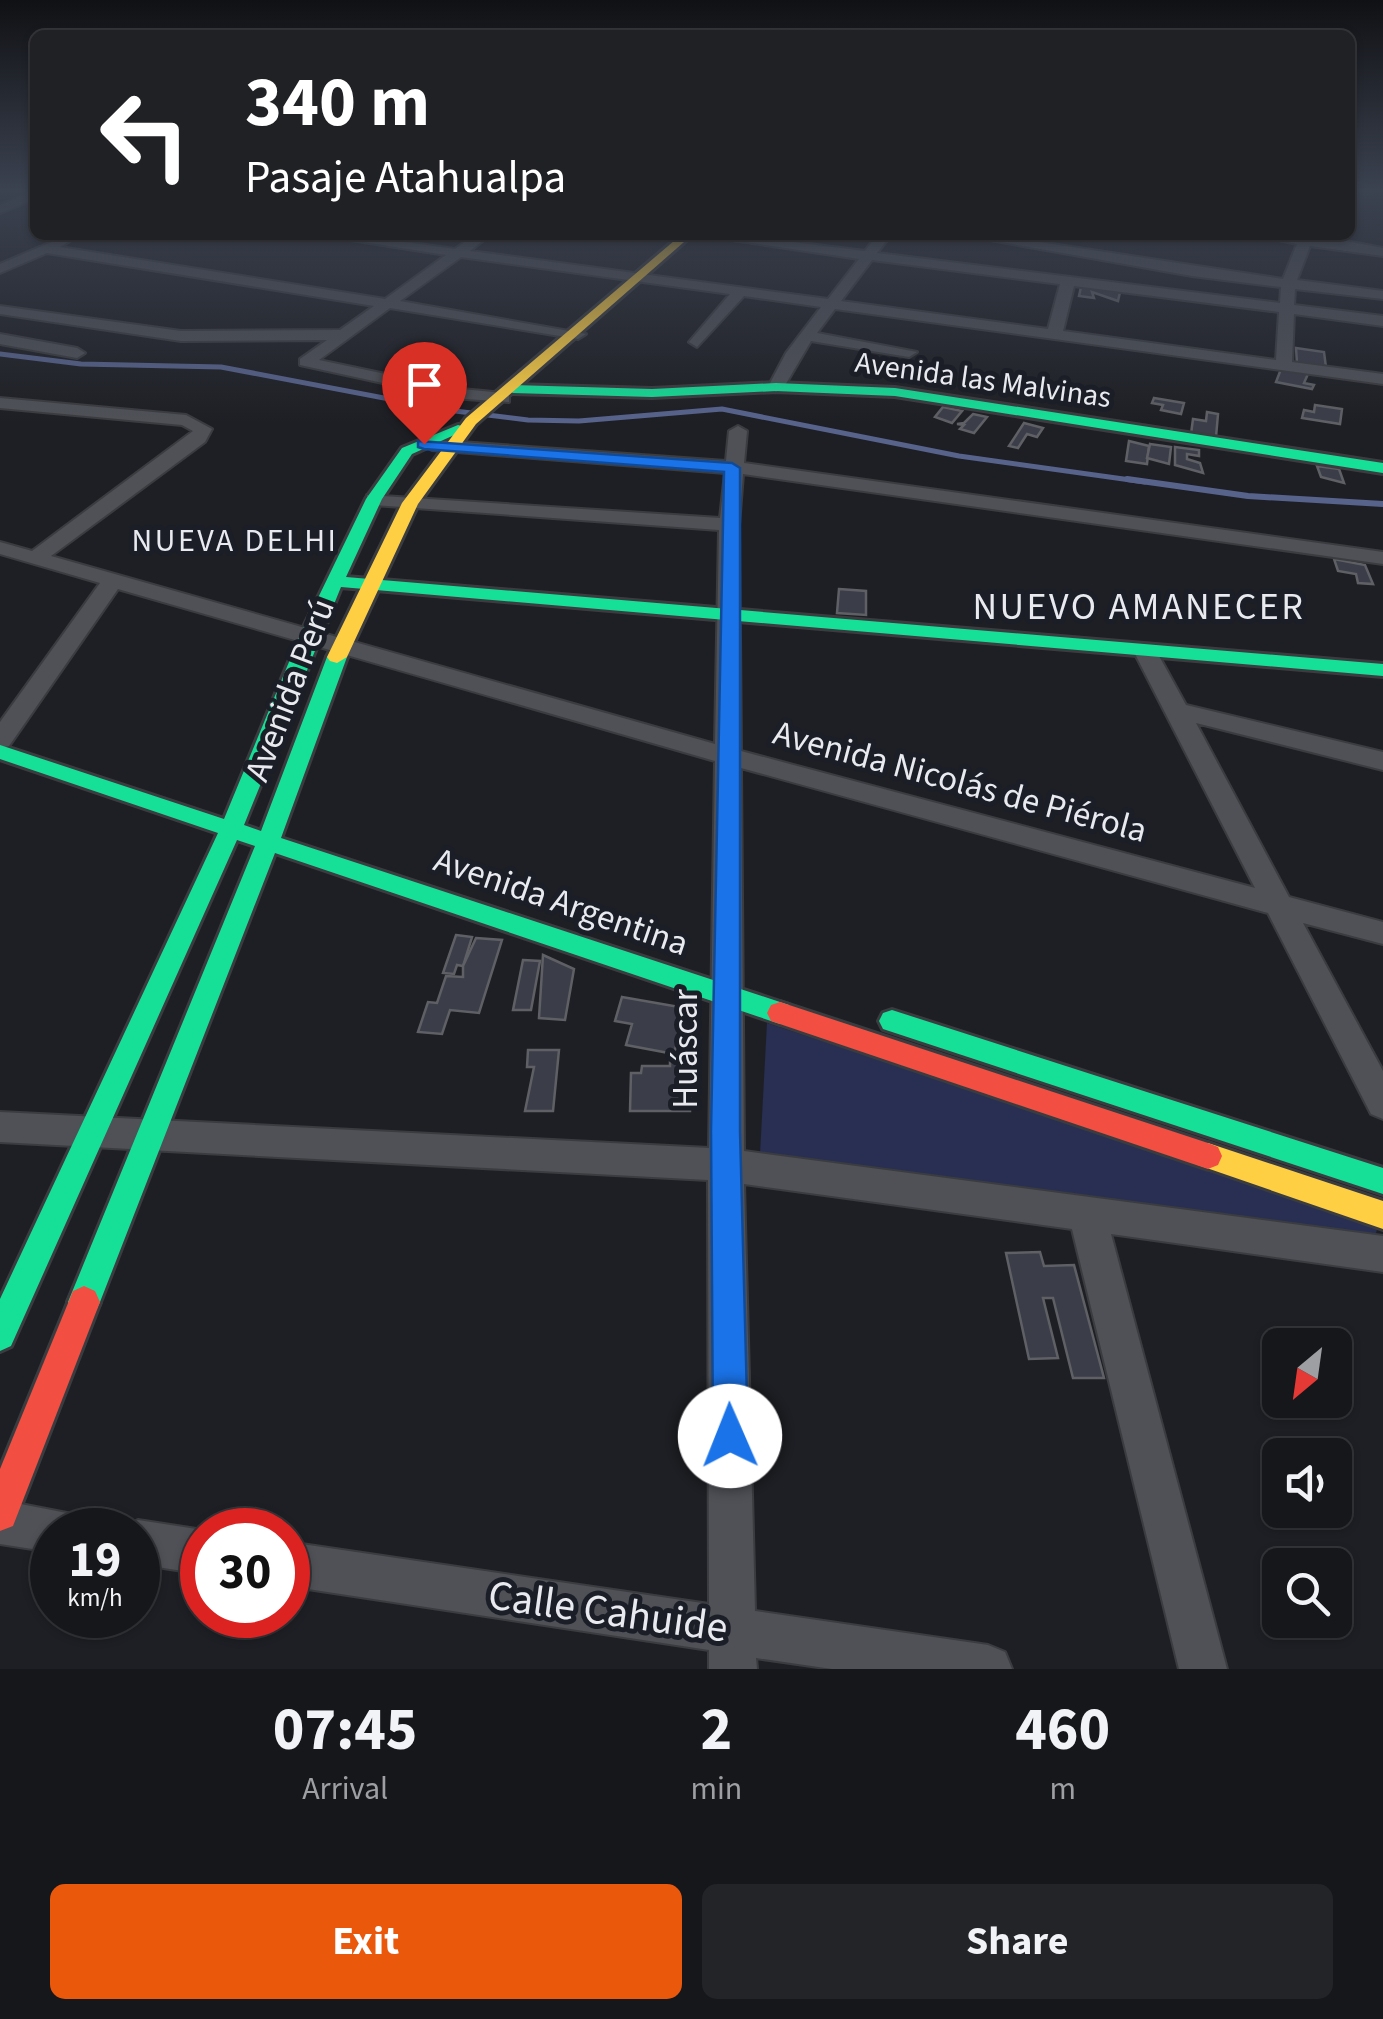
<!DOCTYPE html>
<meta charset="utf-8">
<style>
body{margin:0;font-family:"Source Sans 3",sans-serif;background:#232428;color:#f1f3f6;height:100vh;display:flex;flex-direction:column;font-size:38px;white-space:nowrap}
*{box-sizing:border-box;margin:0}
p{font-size:32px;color:#9e9fa3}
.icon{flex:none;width:55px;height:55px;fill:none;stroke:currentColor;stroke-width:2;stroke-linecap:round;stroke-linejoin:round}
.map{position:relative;height:1669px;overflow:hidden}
.sheet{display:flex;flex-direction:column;background:#16171b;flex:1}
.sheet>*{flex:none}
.hud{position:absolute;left:30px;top:30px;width:1325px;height:210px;border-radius:15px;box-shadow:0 2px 8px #0004,0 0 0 2px #35363a;background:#202124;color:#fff;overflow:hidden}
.needle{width:65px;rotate:209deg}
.fabs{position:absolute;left:1262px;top:1328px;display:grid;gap:20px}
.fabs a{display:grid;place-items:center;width:90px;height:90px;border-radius:15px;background:#16171b;box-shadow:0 2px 8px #0004,0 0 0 2px #35363a;font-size:50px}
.speed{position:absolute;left:30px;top:1508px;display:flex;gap:20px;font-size:50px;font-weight:700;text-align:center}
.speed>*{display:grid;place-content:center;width:130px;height:130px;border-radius:50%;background:#16171b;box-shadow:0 2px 8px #0004,0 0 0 2px #35363a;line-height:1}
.speed small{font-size:25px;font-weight:400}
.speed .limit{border:15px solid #d22;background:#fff;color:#111}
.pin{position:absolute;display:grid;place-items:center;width:85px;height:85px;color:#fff;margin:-102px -42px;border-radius:50% 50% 50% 0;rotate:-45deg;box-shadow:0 0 10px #0007}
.pin .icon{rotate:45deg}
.me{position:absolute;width:110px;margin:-55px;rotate:359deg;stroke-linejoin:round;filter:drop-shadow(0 0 8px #0008)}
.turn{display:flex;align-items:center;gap:35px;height:210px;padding:0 50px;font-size:45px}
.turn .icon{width:130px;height:130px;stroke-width:2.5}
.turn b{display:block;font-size:70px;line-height:85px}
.eta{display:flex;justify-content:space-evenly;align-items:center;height:170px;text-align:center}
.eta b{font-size:60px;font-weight:700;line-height:70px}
.cta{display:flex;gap:20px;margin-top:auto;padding:20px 50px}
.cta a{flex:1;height:115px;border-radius:15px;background:#ea580c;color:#fff;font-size:40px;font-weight:700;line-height:115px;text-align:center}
.cta a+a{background:#232428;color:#f1f3f6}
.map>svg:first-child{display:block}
.green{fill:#282f52}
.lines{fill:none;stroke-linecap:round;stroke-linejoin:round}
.stream-far1{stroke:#58638c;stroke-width:5}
.stream{stroke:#58638c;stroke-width:6}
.building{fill:#3b3d48;stroke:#5f6065;stroke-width:2.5}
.street-casing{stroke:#3b3c40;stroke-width:4}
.fast-casing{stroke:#3b3c40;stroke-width:6}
.slow-casing{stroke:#3b3c40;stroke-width:6}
.jam-casing{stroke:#3b3c40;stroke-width:6}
.street{fill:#4f5157;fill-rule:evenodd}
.fast{fill:#16e098;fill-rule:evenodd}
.slow{fill:#ffcf43;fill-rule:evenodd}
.jam{fill:#f24e42;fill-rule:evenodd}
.route{fill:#1a73e8;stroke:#114b97;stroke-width:2.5}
.labels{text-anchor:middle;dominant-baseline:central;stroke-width:10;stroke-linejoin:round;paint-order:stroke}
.far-street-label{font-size:30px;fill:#e8eaf0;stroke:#1b1e27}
.far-neighbourhood-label{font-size:32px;letter-spacing:2.5px;fill:#e8eaf0;stroke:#1b1e27}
.street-label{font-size:35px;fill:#e8eaf0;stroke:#1b1e27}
.neighbourhood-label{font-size:38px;letter-spacing:2.5px;fill:#e8eaf0;stroke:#1b1e27}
.near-street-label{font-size:42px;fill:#e8eaf0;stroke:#1b1e27}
</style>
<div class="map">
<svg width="1383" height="1669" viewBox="0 0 1383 1669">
<rect width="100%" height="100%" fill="#1e1f24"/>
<polygon class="green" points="767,1023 1378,1224 1374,1243 760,1154"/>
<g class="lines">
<polyline class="stream-far1" points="0,354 81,364 221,367 447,410 528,420 579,421 722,409 959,456 1145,482"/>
<polyline class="stream" points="1127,479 1248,496 1383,504"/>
</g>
<g class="building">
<polygon points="1081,287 1120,292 1118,301 1092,292 1094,298 1079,296"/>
<polygon points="1296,348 1324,352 1326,367 1297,363"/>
<polygon points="1281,369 1308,374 1304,383 1314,385 1312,389 1276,382"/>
<polygon points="1154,398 1184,403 1181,414 1161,410 1163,405 1152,403"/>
<polygon points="1315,405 1342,409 1340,424 1302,418 1304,410 1314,412"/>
<polygon points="943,407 962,411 952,423 935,417"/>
<polygon points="1207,412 1218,414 1216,437 1191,434 1193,419 1206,421"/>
<polygon points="973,414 987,417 974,433 960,429 964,425 957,424 964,423"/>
<polygon points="1024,423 1043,428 1037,437 1027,434 1018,448 1009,446"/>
<polygon points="1129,441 1149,446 1147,464 1126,461"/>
<polygon points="1150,444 1171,447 1169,464 1147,458"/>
<polygon points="1175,447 1199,450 1199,456 1187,454 1187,459 1200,463 1203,473 1175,465"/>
<polygon points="1317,466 1339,469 1344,483 1321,477"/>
<polygon points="1334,559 1365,565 1373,584 1358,583 1356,574 1338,571"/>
<polygon points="839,589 866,591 866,615 837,613"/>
<polygon points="456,935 472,937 463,966 457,965 454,974 443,973"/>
<polygon points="476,938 502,940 479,1013 450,1010 442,1034 418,1032 428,1002 437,1003 446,976 463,977 463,966"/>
<polygon points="543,955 574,969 565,1020 539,1018"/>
<polygon points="523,960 540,961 531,1010 513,1010"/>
<polygon points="622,997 685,1008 674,1054 626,1045 632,1024 615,1021"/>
<polygon points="528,1050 559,1050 553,1111 525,1111 534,1067 527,1067"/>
<polygon points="670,1054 690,1054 690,1111 630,1111 631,1073 641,1073 642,1066 670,1066"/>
<polygon points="1040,1252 1044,1266 1074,1265 1104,1378 1073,1378 1053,1298 1043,1298 1058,1358 1029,1359 1006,1253"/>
</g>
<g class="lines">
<g class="street-casing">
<g id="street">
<polygon points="35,191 35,199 0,213 0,205"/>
<path d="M319 235H355L455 249 474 235H490L470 251 828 299 859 259 699 235H737L865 251 877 235H891L877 253 1280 303 1281 287 1192 276 962 235H993L1283 279 1297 244 1255 235H1314L1383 248V256L1310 246 1297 280 1383 291V299L1295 289 1294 305 1383 316V326L1294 314 1292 362 1383 374V384L835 309 817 333 917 352 909 357 811 341 784 387 776 392 768 387 786 353 821 307 744 296 697 347 689 342 730 294 461 257 400 301 586 334 578 339 390 308 319 360 452 388 503 393 509 394V402L452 398 300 365V359L327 340 181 341 0 314V306L181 331 340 330 374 306 47 253 0 273V264L63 237 70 241 60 247 385 299 446 255ZM872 260 1060 284 1048 329 841 301ZM1074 286 1279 312 1276 360 1063 331Z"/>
<polygon points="1150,235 1238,235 1231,239 1157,239"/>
<polygon points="0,334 77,348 85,353 77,358 0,344"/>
<polygon points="0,398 186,415 212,429 205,442 51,556 715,744 719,530 374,505 367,503 367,495 720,518 725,473 432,450 423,445 432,440 726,461 729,431 738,426 747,431 744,463 1383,552 1383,564 743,474 739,525 741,751 1255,888 1133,650 1137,645 1153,645 1186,705 1383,752 1383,770 1196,723 1289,897 1383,922 1383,944 1303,923 1383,1071 1383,1119 1371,1114 1268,913 741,768 744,1151 1383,1236 1383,1272 1111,1234 1227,1669 1179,1669 1072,1229 744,1184 755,1611 988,1645 1005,1652 1012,1669 832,1669 756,1658 757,1669 709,1669 709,1650 288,1586 288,1542 709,1604 708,1180 0,1142 0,1112 709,1148 715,761 118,589 9,746 0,748 0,722 100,583 0,554 0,542 32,551 193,431 182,425 0,408"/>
<polygon points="0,1500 72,1514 78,1530 52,1530 52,1552 0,1544"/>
<polygon points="138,1520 203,1530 202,1574 138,1564 138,1530 121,1530"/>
</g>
</g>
<g class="fast-casing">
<g id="fast">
<polygon points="776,383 895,388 1383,463 1383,473 895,396 776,391 652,397 513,393 506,389 513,385 652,389"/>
<polygon points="458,425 470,428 412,454 382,499 346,577 1383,664 1383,676 341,587 244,825 261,831 327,657 337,651 344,653 347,657 281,838 789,1005 793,1013 789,1021 780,1024 275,853 100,1302 95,1313 84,1318 73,1313 68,1302 255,846 237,840 11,1346 0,1351 0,1299 218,833 0,759 0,745 224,819 301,633 366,499 402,448"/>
<polygon points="892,1010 1383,1168 1383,1194 883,1029 879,1021 883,1013"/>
</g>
</g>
<g class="slow-casing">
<g id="slow">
<polygon points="681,235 692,235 476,424 418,504 347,657 337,663 330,661 327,657 402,503 466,418"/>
<polygon points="1208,1143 1383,1201 1383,1229 1198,1165 1194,1156 1198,1147"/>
</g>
</g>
<g class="jam-casing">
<g id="jam">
<polygon points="780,1002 1208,1143 1218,1147 1222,1156 1218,1165 1208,1169 771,1021 767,1013 771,1005"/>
<polygon points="84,1286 95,1291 100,1302 13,1526 0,1531 0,1469 73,1291"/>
</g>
</g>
<use href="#street" class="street"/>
<use href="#fast" class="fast"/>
<use href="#slow" class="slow"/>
<use href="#jam" class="jam"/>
</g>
<linearGradient id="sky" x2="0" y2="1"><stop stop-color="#101114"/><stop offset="0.45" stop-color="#3b4250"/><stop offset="1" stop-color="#3b4250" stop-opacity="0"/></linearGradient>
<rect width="1383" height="422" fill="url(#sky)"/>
<polygon class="route" points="418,441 732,463 740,468 740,1131 748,1436 743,1449 730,1454 718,1449 713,1436 711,1131 724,472 424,449 418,447"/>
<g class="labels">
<g class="far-street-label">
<text transform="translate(983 380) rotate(8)">Avenida las Malvinas</text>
</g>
<g class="far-neighbourhood-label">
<text x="235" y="541">NUEVA DELHI</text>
</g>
<g class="street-label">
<text transform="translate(290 690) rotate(-69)">Avenida Perú</text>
<text transform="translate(960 782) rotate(15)">Avenida Nicolás de Piérola</text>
<text transform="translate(561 902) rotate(19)">Avenida Argentina</text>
<text transform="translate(686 1049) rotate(-90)">Huáscar</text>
</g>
<g class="neighbourhood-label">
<text x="1139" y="607">NUEVO AMANECER</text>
</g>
<g class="near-street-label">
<text transform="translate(608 1612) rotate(8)">Calle Cahuide</text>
</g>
</g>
</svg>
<div class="fabs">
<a><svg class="needle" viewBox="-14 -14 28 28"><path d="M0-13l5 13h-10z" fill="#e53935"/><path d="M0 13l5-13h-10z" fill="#9e9fa3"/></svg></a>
<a><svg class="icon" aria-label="sound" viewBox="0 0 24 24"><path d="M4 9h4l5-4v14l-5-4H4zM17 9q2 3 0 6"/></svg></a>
<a><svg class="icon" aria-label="search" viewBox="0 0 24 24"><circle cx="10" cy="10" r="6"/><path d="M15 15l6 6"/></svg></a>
</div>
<div class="speed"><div>19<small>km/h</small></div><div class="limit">30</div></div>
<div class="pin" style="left:424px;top:444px;background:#d93025"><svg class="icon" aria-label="arrive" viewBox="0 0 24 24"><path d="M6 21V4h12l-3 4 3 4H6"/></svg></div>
<svg class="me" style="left:730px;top:1436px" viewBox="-20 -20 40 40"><circle r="19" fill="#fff"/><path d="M0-13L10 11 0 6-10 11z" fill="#1a73e8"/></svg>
<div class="hud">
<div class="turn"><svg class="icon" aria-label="left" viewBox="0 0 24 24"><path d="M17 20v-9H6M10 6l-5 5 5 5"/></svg><div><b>340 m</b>Pasaje Atahualpa</div></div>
</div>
</div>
<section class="sheet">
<div class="eta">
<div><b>07:45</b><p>Arrival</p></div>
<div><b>2</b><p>min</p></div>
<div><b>460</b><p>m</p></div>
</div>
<div class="cta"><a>Exit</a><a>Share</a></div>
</section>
